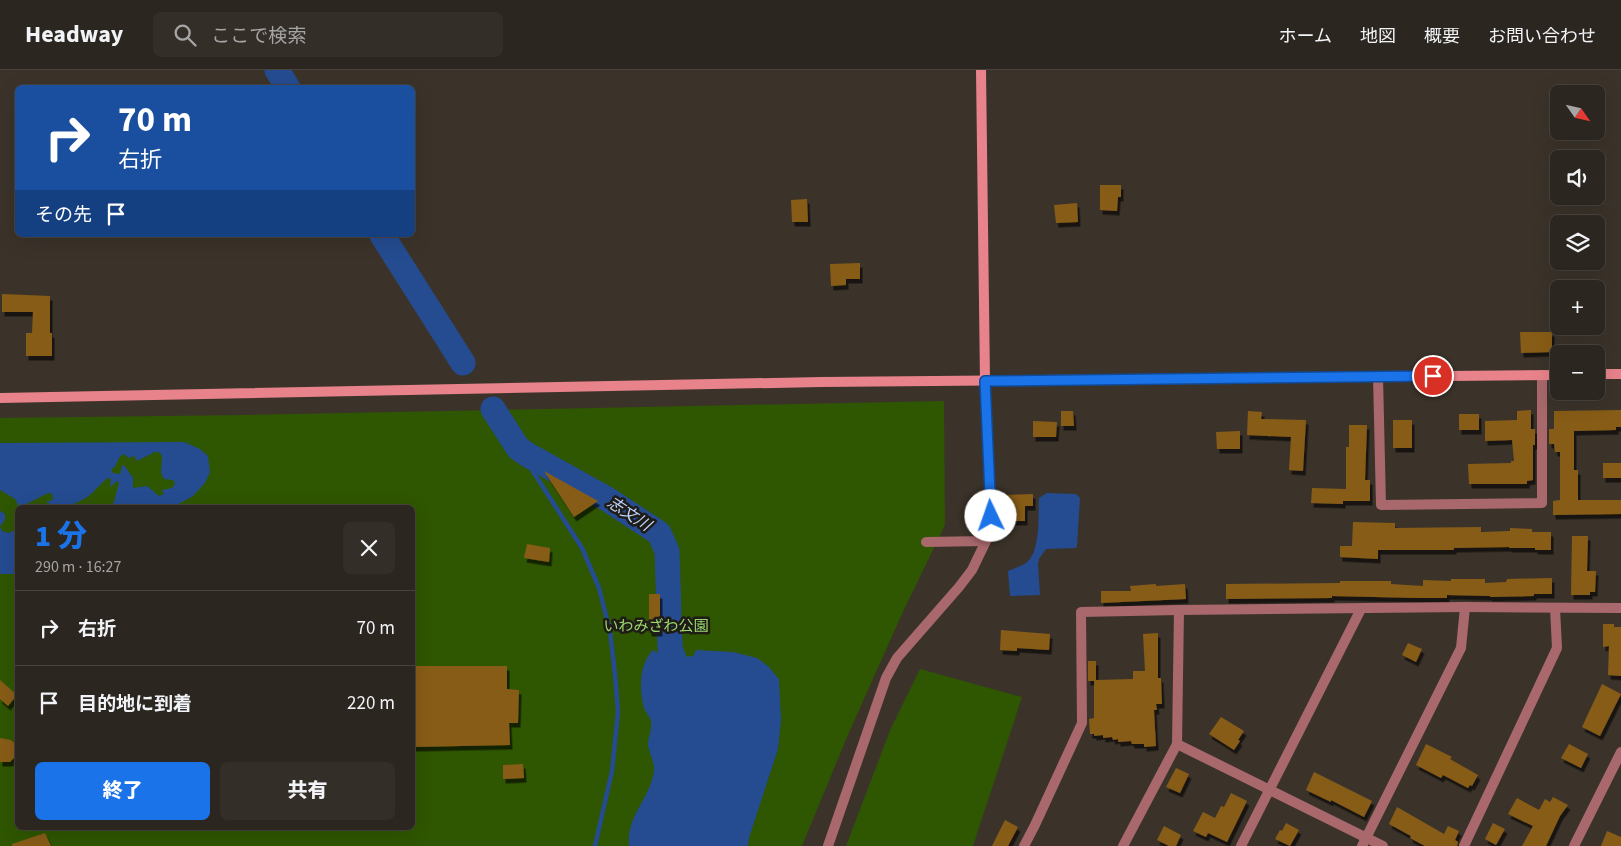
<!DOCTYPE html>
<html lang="ja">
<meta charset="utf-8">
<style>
body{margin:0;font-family:"Source Sans 3","Noto Sans JP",sans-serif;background:#342e29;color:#f1f3f6;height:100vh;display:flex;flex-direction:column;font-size:19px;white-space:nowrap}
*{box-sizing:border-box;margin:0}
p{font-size:16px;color:#a6a5a5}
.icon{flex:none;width:28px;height:28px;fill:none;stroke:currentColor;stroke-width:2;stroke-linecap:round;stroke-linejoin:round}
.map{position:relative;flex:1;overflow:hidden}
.side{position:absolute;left:15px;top:435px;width:400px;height:325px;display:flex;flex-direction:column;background:#2c2620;border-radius:8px;box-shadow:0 5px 20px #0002,0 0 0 1px #48433e}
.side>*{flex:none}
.top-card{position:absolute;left:15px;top:15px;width:400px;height:152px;border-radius:8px;box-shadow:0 5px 20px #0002,0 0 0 1px #48433e;background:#1a4fa0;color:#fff;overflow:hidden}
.needle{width:32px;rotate:124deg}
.controls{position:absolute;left:1550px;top:15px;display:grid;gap:10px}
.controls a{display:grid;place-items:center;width:55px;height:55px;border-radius:8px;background:#2c2620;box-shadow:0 5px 20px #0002,0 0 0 1px #48433e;font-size:25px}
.pin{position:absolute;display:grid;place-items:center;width:42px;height:42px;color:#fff;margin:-21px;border:2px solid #fff;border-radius:50%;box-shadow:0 1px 5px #0007}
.me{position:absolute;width:55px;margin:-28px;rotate:357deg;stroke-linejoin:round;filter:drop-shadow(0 0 4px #0008)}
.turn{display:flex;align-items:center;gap:18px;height:105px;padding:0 20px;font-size:22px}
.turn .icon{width:65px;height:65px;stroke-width:2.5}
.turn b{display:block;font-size:35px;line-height:42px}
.then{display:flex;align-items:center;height:48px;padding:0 20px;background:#0003;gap:10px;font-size:19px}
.round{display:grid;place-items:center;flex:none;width:52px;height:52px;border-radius:8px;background:#342e29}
.head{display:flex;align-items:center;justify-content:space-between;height:85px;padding:0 20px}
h1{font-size:30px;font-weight:800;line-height:38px;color:#1a73e8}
.button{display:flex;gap:10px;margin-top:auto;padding:10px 20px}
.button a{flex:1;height:58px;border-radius:8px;background:#1a73e8;color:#fff;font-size:20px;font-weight:800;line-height:58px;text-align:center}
.button a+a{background:#342e29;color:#f1f3f6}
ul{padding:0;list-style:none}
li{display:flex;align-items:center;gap:15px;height:75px;padding:0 20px;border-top:1px solid #48433e}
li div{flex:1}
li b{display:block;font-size:19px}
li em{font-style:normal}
header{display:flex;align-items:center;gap:30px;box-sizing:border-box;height:70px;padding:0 25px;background:#2c2620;border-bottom:1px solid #48433e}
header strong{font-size:24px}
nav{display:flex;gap:28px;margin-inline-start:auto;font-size:18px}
.search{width:350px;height:45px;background:#342e29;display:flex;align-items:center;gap:12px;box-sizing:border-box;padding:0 18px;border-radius:8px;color:#a6a5a5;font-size:19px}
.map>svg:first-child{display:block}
.green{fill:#2f5601;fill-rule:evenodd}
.water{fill:#254c91;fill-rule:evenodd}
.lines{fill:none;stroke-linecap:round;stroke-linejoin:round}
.stream{stroke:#254c91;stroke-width:4.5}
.river{stroke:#254c91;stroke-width:25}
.building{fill:#875c18;filter:url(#shadow)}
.street{stroke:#a8686c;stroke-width:10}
.secondary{stroke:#e8838b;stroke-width:10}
.route-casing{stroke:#114b97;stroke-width:12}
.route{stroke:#1a73e8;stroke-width:9}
.labels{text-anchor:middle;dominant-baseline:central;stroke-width:5;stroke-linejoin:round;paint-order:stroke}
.park-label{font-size:15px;fill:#9bd86d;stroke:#1f1c17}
.water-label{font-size:16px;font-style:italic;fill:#bdd4fc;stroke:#1f1c17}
</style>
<header>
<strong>Headway</strong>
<div class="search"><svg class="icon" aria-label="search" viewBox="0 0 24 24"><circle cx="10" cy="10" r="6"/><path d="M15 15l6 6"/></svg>ここで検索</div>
<nav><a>ホーム</a><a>地図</a><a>概要</a><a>お問い合わせ</a></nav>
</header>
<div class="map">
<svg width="1621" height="776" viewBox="0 0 1621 776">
<defs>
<filter id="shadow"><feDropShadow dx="2.5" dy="4.5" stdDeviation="0" flood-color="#0009"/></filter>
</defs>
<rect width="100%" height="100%" fill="#3b332a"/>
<g class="green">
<path d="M944 331 945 455 901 546 847 667 802 776H0V348L243 345ZM18 438H412V758H18Z"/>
<polygon points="920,599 1022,627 973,776 846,776 891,658"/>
</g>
<g class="water">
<path d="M184 372 200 379 208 386 210 402 205 413 193 426 173 437H110L114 432 119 413 117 411 110 417 111 409 108 408C100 413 95 422 87 427 77 434 56 442 46 431H51L53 428 52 424 49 423C38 427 31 433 19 437L15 429 0 420V373ZM155 382H159L162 386 161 403 164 409 173 410 175 413 172 418 162 420 164 424 159 426 147 416 133 418V408L124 395 122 396 120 404 113 403 111 400 116 395 119 388 123 384 129 388 134 386 137 391Z"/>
<path d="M1047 423 1076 424 1080 428 1077 475 1076 478 1046 479 1039 489 1038 494 1040 525 1010 526 1008 501C1014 499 1021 496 1026 493 1041 482 1038 445 1039 428Z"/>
<polygon points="0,441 5,444 5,450 0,456 2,461 9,463 17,459 17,504 0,504"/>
<path d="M662 576 680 581 683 587 693 586 696 580 733 582 757 588 768 596 779 609 781 650 778 679 749 768 748 776H629C626 746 650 729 654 701 655 693 649 683 648 675 648 668 652 659 651 652 651 648 646 643 644 638 639 620 639 594 653 580L661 584Z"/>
</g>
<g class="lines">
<polyline class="stream" points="518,378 582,478 599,518 610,561 615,604 618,642 612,701 595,776"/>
<g class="river">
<polyline points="277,0 288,18"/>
<polyline points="382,165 463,293"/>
<polyline points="493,339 518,378 528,385 607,429 659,463 667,481 670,578 682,611"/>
</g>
</g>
<g class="building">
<polygon points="1100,115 1121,115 1121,127 1118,127 1117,141 1100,140"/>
<polygon points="807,129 808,152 792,152 791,130"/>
<polygon points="1077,133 1078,152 1056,153 1054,135"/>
<polygon points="860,193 860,209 846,209 846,215 831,216 830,194"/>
<polygon points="2,224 50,226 50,263 52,263 52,286 26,286 26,263 32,263 33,242 2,242"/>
<polygon points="1520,262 1552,262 1552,282 1521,283"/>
<polygon points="1531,340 1531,359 1535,359 1535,375 1533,375 1533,410 1527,411 1527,414 1469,414 1468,394 1511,393 1511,391 1514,391 1512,370 1485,371 1485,351 1517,350 1517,341"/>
<polygon points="1621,340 1621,357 1616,357 1616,360 1574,361 1574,400 1578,400 1578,430 1621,430 1621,444 1553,445 1553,431 1560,430 1560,382 1555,382 1554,374 1549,374 1549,359 1554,359 1554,341"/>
<polygon points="1061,341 1073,341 1074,356 1061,356"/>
<polygon points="1248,341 1262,342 1261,349 1306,350 1303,401 1289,400 1291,367 1247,365"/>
<rect x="1459" y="344" width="20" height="16"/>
<rect x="1393" y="350" width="19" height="28"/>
<polygon points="1033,351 1057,352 1056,367 1033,367"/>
<polygon points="1349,355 1367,355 1365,410 1370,410 1370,431 1343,431 1343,434 1311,433 1312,418 1346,419 1346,377 1349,377"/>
<polygon points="1240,361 1240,379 1217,379 1216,362"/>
<rect x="1603" y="393" width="18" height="15"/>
<polygon points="544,401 598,431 574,447"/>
<polygon points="1033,424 1033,436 1025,436 1025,451 1006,451 1005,425"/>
<polygon points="1353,452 1395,453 1395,458 1481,457 1481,462 1510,461 1510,458 1532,459 1532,462 1551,462 1551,480 1535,480 1535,478 1509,478 1509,477 1454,478 1454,480 1378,480 1378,489 1340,487 1340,476 1352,476"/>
<polygon points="1572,466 1588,466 1587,501 1596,501 1595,522 1590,522 1590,525 1571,525"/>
<polygon points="527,474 550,478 549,492 524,488"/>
<polygon points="1552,508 1552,524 1534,524 1534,526 1490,527 1490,526 1447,525 1447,528 1418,528 1332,526 1332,528 1226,529 1226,514 1340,513 1340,511 1391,511 1391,514 1423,516 1423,510 1451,511 1451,509 1485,509 1485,513 1506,512 1507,509"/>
<polygon points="1156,514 1156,516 1185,514 1186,529 1101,533 1101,521 1131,521 1130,516"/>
<rect x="649" y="524" width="11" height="38"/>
<polygon points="1603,554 1614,554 1614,557 1621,557 1621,606 1608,605 1609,576 1603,577"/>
<polygon points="1001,560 1050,564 1049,580 1017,578 1017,581 1000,580"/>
<polygon points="1158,563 1158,608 1161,608 1162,634 1156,634 1157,640 1154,640 1156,676 1144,677 1144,674 1132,674 1131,671 1118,672 1118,669 1113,670 1112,667 1103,668 1103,665 1094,666 1094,664 1090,664 1089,649 1094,648 1094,611 1088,611 1088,591 1096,591 1096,610 1133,609 1133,601 1145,601 1143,564"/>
<polygon points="1408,573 1422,579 1416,592 1402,585"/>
<polygon points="412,596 507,596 507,619 519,620 518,653 509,653 510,675 412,677"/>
<polygon points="0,610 17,625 8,636 0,629"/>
<polygon points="1602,614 1621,624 1600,666 1582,657"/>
<polygon points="1221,647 1244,661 1238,670 1240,671 1234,680 1209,664"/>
<polygon points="0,668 11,670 17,675 16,686 10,692 0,692"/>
<polygon points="1426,674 1452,687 1450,689 1478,705 1472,716 1470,715 1468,718 1443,705 1441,708 1416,695"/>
<polygon points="1569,674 1588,684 1581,698 1561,688"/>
<polygon points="523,694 524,708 503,709 503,695"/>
<polygon points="1176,698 1189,704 1180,723 1166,717"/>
<polygon points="1314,702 1372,731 1364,747 1331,730 1331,732 1306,720"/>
<polygon points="1231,723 1247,731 1227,772 1208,763 1206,767 1193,761 1203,742 1215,748 1221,736 1224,737"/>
<polygon points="1553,727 1568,735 1560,746 1546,776 1522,776 1533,756 1508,744 1517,728 1539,740 1545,729 1550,732"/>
<polygon points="1397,737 1444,764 1448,756 1459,761 1455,770 1458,772 1457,776 1425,776 1410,768 1411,766 1389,754"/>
<polygon points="1005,750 1018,757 1008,776 992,776"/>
<polygon points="1286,753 1299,760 1290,776 1275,769 1280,760 1282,761"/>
<polygon points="1493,753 1505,759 1496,775 1485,769"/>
<polygon points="1164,756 1181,765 1176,776 1169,776 1157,770"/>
<polygon points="1607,761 1621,767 1621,776 1601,776"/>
<polygon points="45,763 51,776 12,776 12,774"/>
</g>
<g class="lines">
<g class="street">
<polyline points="1378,306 1381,435 1542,433 1542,305"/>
<polyline points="926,472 986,471"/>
<polyline points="1177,674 1383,776"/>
<polyline points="828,776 886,608 897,588 959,517 972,500 986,471 991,446 985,311"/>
<polyline points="1024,776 1035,755 1082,653 1081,542 1179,540"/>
<polyline points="1123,776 1177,674 1179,540 1465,537 1621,538"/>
<polyline points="1241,776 1361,539"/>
<polyline points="1362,776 1461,578 1465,537"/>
<polyline points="1464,776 1557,578 1555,538"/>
<polyline points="1574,776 1621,682"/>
</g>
<g class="secondary">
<polyline points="981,0 985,311"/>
<polyline points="1596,304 1621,304"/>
<polyline points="0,328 821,312 1559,305"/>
</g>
</g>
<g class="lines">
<g class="route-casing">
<polyline id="route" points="991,446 985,311 1433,306"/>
</g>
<use href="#route" class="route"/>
</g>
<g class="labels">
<g class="park-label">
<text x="656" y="556">いわみざわ公園</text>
</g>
<g class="water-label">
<text transform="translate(629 444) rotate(33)">志文川</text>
</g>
</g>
</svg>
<div class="controls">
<a><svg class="needle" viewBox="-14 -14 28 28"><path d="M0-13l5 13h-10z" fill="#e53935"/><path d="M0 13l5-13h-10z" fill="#a6a5a5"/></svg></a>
<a><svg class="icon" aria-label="sound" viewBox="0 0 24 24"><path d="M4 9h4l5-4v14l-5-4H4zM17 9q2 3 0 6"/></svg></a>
<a><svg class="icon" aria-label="layers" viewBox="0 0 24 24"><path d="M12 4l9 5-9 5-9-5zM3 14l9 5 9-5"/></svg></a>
<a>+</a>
<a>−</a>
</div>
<div class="pin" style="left:1433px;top:306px;background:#d93025"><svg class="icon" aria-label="arrive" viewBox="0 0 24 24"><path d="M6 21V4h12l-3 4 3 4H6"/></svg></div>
<svg class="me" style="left:991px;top:446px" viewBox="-20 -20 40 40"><circle r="19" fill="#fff"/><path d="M0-13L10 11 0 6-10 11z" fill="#1a73e8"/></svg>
<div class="top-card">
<div class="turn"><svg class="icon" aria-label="right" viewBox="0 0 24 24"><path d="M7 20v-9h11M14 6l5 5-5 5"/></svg><div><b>70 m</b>右折</div></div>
<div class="then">その先<svg class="icon" aria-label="arrive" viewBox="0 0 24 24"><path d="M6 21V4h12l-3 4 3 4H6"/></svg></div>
</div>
<section class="side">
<div class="head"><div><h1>1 分</h1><p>290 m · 16:27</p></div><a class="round"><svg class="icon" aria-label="close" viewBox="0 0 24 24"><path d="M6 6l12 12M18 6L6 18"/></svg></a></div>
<ul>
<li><svg class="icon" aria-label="right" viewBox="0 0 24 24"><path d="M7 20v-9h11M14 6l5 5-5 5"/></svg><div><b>右折</b></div><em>70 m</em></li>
<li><svg class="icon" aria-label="arrive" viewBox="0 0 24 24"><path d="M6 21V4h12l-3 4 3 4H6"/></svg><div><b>目的地に到着</b></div><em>220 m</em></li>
</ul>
<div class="button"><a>終了</a><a>共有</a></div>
</section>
</div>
